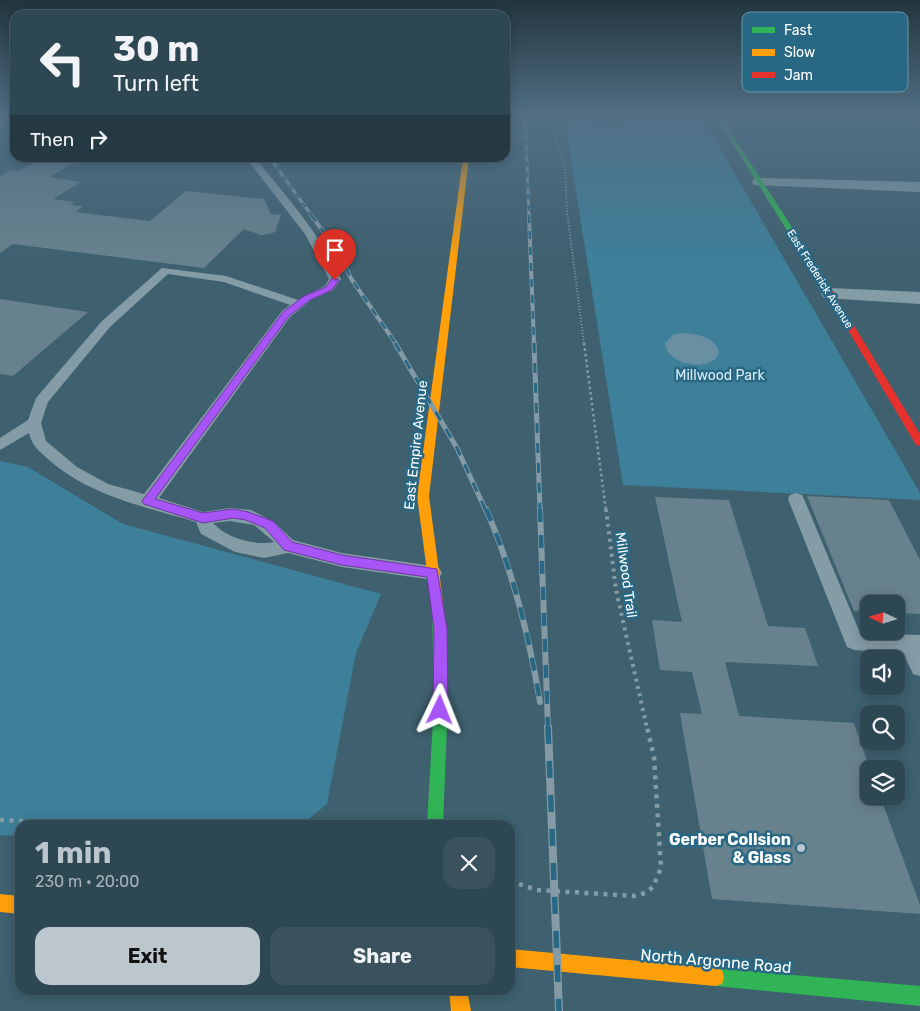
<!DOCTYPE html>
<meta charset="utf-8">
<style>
body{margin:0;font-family:Rubik,sans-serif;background:#3a525d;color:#f1f3f6;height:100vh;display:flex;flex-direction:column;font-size:19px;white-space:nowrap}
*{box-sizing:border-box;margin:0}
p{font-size:16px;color:#a7b2b8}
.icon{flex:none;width:28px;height:28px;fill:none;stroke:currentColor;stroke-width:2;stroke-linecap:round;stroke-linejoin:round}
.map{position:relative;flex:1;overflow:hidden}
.side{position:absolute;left:15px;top:820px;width:500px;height:175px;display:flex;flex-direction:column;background:#2e4853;border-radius:15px;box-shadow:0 2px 12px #0003,0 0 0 1px #49606a}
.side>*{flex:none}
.top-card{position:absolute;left:10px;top:10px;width:500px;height:152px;border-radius:15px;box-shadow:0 2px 12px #0003,0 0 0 1px #49606a;background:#2e4853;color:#f1f3f6;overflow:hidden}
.needle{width:32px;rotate:274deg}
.tools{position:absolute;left:860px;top:595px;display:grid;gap:10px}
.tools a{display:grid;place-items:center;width:45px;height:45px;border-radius:10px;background:#2e4853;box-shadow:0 2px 12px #0003,0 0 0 1px #49606a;font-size:25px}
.pin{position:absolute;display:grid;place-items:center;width:42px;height:42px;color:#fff;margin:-51px -21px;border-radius:50% 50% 50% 0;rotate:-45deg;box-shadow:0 0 5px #0007}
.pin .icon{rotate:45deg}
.me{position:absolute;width:55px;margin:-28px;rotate:2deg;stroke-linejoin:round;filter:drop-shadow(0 0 4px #0008)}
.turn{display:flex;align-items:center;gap:18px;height:105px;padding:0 20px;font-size:22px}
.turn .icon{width:65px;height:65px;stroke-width:2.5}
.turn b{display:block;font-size:35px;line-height:42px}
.then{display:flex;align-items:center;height:48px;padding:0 20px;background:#0003;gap:10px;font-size:19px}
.round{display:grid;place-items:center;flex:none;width:52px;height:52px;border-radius:15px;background:#3a525d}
.headline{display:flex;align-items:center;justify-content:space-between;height:85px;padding:0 20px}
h1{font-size:30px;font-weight:700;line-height:38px;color:#bbc7cd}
.action{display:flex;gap:10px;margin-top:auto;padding:10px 20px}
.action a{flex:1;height:58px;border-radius:15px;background:#bbc7cd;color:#111;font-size:20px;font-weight:700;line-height:58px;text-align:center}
.action a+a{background:#3a525d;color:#f1f3f6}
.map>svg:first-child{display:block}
.green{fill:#3e7f99}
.water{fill:#6890a2}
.building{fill:#68828d}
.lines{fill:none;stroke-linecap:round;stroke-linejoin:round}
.path-far3{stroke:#849ca5;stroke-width:2;stroke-dasharray:1 2;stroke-linecap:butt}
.path-far2{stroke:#849ca5;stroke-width:2.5;stroke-dasharray:2.5 3;stroke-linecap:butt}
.path-far1{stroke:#849ca5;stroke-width:4;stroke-dasharray:3 4.5;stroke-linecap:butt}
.path{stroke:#849ca5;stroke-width:4.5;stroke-dasharray:4 5.5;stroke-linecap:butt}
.lane{fill:#849ca5;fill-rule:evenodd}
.street{fill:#849ca5;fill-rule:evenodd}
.fast{fill:#30b455;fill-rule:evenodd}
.slow{fill:#ff9f0a;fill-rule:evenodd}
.jam{fill:#e5322d;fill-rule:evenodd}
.rail-far4-casing{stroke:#849aa5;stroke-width:3}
.rail-far3-casing{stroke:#849aa5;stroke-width:4}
.rail-far2-casing{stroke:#849aa5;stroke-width:5}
.rail-far1-casing{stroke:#849aa5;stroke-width:6}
.rail-casing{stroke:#849aa5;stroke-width:8}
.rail-far4{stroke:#296884;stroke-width:2;stroke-dasharray:5.5;stroke-linecap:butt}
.rail-far3{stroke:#296884;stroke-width:2.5;stroke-dasharray:8;stroke-linecap:butt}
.rail-far2{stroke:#296884;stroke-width:3;stroke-dasharray:10;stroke-linecap:butt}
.rail-far1{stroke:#296884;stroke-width:4.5;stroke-dasharray:13;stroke-linecap:butt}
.rail{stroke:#296884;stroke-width:5.5;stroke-dasharray:17;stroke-linecap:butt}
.route{fill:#a855f7;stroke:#6d37a1}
.poi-dot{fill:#bbc7cd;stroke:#296884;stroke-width:2}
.labels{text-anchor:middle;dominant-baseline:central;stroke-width:5;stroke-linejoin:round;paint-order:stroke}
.far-street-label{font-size:11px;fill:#fff;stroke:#296884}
.park-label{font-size:14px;fill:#d6edf6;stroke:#296884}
.street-label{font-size:14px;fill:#fff;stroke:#296884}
.near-poi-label{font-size:16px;font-weight:bold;fill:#fff;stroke:#296884;text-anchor:end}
.near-street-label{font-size:16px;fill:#fff;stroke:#296884}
.key{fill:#296884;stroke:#6995a9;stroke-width:1}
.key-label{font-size:14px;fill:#fff}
</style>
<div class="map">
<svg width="920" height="1011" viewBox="0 0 920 1011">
<rect width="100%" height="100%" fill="#3e606f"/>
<g class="green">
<path d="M564 117C571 117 582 115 588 117 600 122 609 126 623 121V117H702L920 493V500L623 485Z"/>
<polygon points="0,461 28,467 123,524 381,594 356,653 327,804 301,825 20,825 20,836 0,835"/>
</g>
<path class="water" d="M680 333C695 333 713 336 719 351 716 374 666 366 665 343L673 335Z"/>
<g class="building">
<polygon points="43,158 82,158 49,177 81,182 53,199 75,202 71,205 83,206 75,212 150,221 186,191 264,199 271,214 281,215 275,232 269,234 261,235 244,229 204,268 13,244 0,253 0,176 11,170 19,171"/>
<polygon points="0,299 88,312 13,376 0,374"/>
<polygon points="807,496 889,500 920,560 920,614 896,613 896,604 869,604 869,612 854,611"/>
<polygon points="655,497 729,500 768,626 805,628 818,666 725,662 739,716 854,723 870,769 869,796 880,796 920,905 920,914 712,899 680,713 702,714 692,672 660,670 652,620 682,622"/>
</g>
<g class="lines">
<polyline class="path-far3" points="552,117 553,132 565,165 567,211 584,344"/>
<polyline class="path-far2" points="584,343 606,511"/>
<polyline class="path-far1" points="606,509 616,590 647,728"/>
<g class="path">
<polyline points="0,820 86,825"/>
<polyline points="510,881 537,890 634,896 645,893 653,887 661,868 654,757 647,727"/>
</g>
<g class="lane">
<polygon points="2,117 11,117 0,124 0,119"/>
<path d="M243 158 256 159C287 197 320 234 341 279L333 290 311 300 290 317 159 498 203 512 230 508 251 510 274 522 293 540 342 553 433 566 439 568 442 573 439 578 433 580 342 567 288 553 264 558 235 552 201 534 196 522C143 506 92 497 49 460 39 451 32 446 29 433L0 450V438L28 420 36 398 102 321 162 268 226 276 298 300 325 286 329 279 305 234 250 163ZM168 274 224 282 290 305 282 311 144 494 108 484 77 467 46 441 41 423 48 402 110 327ZM230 521 254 525 274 542C255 546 226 538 213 523Z"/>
<polygon points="796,493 802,495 804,499 860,633 920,635 920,676 913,674 903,653 854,650 847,647 788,499 790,495"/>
</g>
<g class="street">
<polygon points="759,178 920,182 920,192 754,185 752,182 754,179"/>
<polygon points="831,288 920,292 920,304 824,298 821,294 824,290"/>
</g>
<g class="fast">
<polygon points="716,117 721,117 833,291 832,293 825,291"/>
<polygon points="438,603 443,605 444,609 448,702 443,825 427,825 434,702 432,609 433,605"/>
<polygon points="715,968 920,986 920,1006 715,986 708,984 706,977 708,970"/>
</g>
<g class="slow">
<polygon points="463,158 469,158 429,496 444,609 443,613 438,615 433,613 432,609 417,496"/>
<polygon points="0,894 20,896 20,914 0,912"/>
<polygon points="510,949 715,968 722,970 724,977 722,984 715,986 510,967"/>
<polygon points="449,990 467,990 471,1011 451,1011"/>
</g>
<polygon class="jam" points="826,289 833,291 920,434 920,446 916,445 825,291"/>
<g class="rail-far4-casing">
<g id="rail-far4">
<polyline points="525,117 529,216"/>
<polyline points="270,158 312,216"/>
</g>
</g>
<g class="rail-far3-casing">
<g id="rail-far3">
<polyline points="311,215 336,249 352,280 396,344"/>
<polyline points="529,215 534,344"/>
</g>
</g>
<g class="rail-far2-casing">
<g id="rail-far2">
<polyline points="395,343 457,448 486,511"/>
<polyline points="534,343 540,511"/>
</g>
</g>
<g class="rail-far1-casing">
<g id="rail-far1">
<path d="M486 509C513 571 529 635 540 702"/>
<polyline points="540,509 548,728"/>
</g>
</g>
<g class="rail-casing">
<polyline id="rail" points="548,727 559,1011"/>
</g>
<use href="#rail-far4" class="rail-far4"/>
<use href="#rail-far3" class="rail-far3"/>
<use href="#rail-far2" class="rail-far2"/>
<use href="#rail-far1" class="rail-far1"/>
<use href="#rail" class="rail"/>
</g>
<linearGradient id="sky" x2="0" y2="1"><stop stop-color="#22353d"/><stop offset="0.45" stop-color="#526f85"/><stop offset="1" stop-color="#526f85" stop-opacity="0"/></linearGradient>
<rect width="920" height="259" fill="url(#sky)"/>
<polygon class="route" points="332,278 339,280 332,290 310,300 289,316 155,499 203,513 233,509 248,512 273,521 292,542 342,555 437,569 447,629 448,710 445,715 440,717 435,715 433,710 434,629 427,577 342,565 288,551 284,550 265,528 246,520 233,518 203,523 144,504 142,501 283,312 304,296 326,287"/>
<circle class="poi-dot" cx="801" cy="848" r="5"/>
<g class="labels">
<g class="far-street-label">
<text transform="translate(820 279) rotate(58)">East Frederick Avenue</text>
</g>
<g class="park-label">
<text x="720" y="375">Millwood Park</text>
</g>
<g class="street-label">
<text transform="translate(416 445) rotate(-84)">East Empire Avenue</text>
<text transform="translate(626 575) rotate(82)">Millwood Trail</text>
</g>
<g class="near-poi-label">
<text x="791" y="839">Gerber Collsion<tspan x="791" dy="18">&amp; Glass</tspan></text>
</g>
<g class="near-street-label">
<text transform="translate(716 961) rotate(5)">North Argonne Road</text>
</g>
</g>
<rect x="742" y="12" width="166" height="80" rx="8" class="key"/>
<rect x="752" y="27" width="23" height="6" fill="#30b455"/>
<rect x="752" y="49" width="23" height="7" fill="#ff9f0a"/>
<rect x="752" y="72" width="23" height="6" fill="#e5322d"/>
<g class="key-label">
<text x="784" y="35">Fast</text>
<text x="784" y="57">Slow</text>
<text x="784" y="80">Jam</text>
</g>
</svg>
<div class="tools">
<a><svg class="needle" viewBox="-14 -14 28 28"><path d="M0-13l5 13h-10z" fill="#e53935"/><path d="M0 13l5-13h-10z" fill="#a7b2b8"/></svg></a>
<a><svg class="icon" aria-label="sound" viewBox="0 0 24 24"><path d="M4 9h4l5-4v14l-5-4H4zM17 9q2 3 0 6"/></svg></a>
<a><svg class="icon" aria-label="search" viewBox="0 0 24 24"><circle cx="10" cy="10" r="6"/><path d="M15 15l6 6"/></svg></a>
<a><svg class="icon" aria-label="layers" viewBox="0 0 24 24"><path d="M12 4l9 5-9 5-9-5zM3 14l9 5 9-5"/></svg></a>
</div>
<div class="pin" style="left:335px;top:280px;background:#d93025"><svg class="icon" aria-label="arrive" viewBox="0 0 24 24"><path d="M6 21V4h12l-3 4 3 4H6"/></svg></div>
<svg class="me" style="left:440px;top:710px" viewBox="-20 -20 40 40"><path d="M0-17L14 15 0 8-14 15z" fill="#a855f7" stroke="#fff" stroke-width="4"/></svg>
<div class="top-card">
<div class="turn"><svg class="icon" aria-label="left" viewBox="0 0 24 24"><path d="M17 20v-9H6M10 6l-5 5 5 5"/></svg><div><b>30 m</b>Turn left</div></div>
<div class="then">Then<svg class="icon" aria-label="right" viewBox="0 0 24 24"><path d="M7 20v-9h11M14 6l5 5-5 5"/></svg></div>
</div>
<section class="side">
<div class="headline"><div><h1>1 min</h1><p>230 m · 20:00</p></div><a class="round"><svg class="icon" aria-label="close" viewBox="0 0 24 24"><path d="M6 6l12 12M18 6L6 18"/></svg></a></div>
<div class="action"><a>Exit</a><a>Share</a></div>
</section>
</div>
